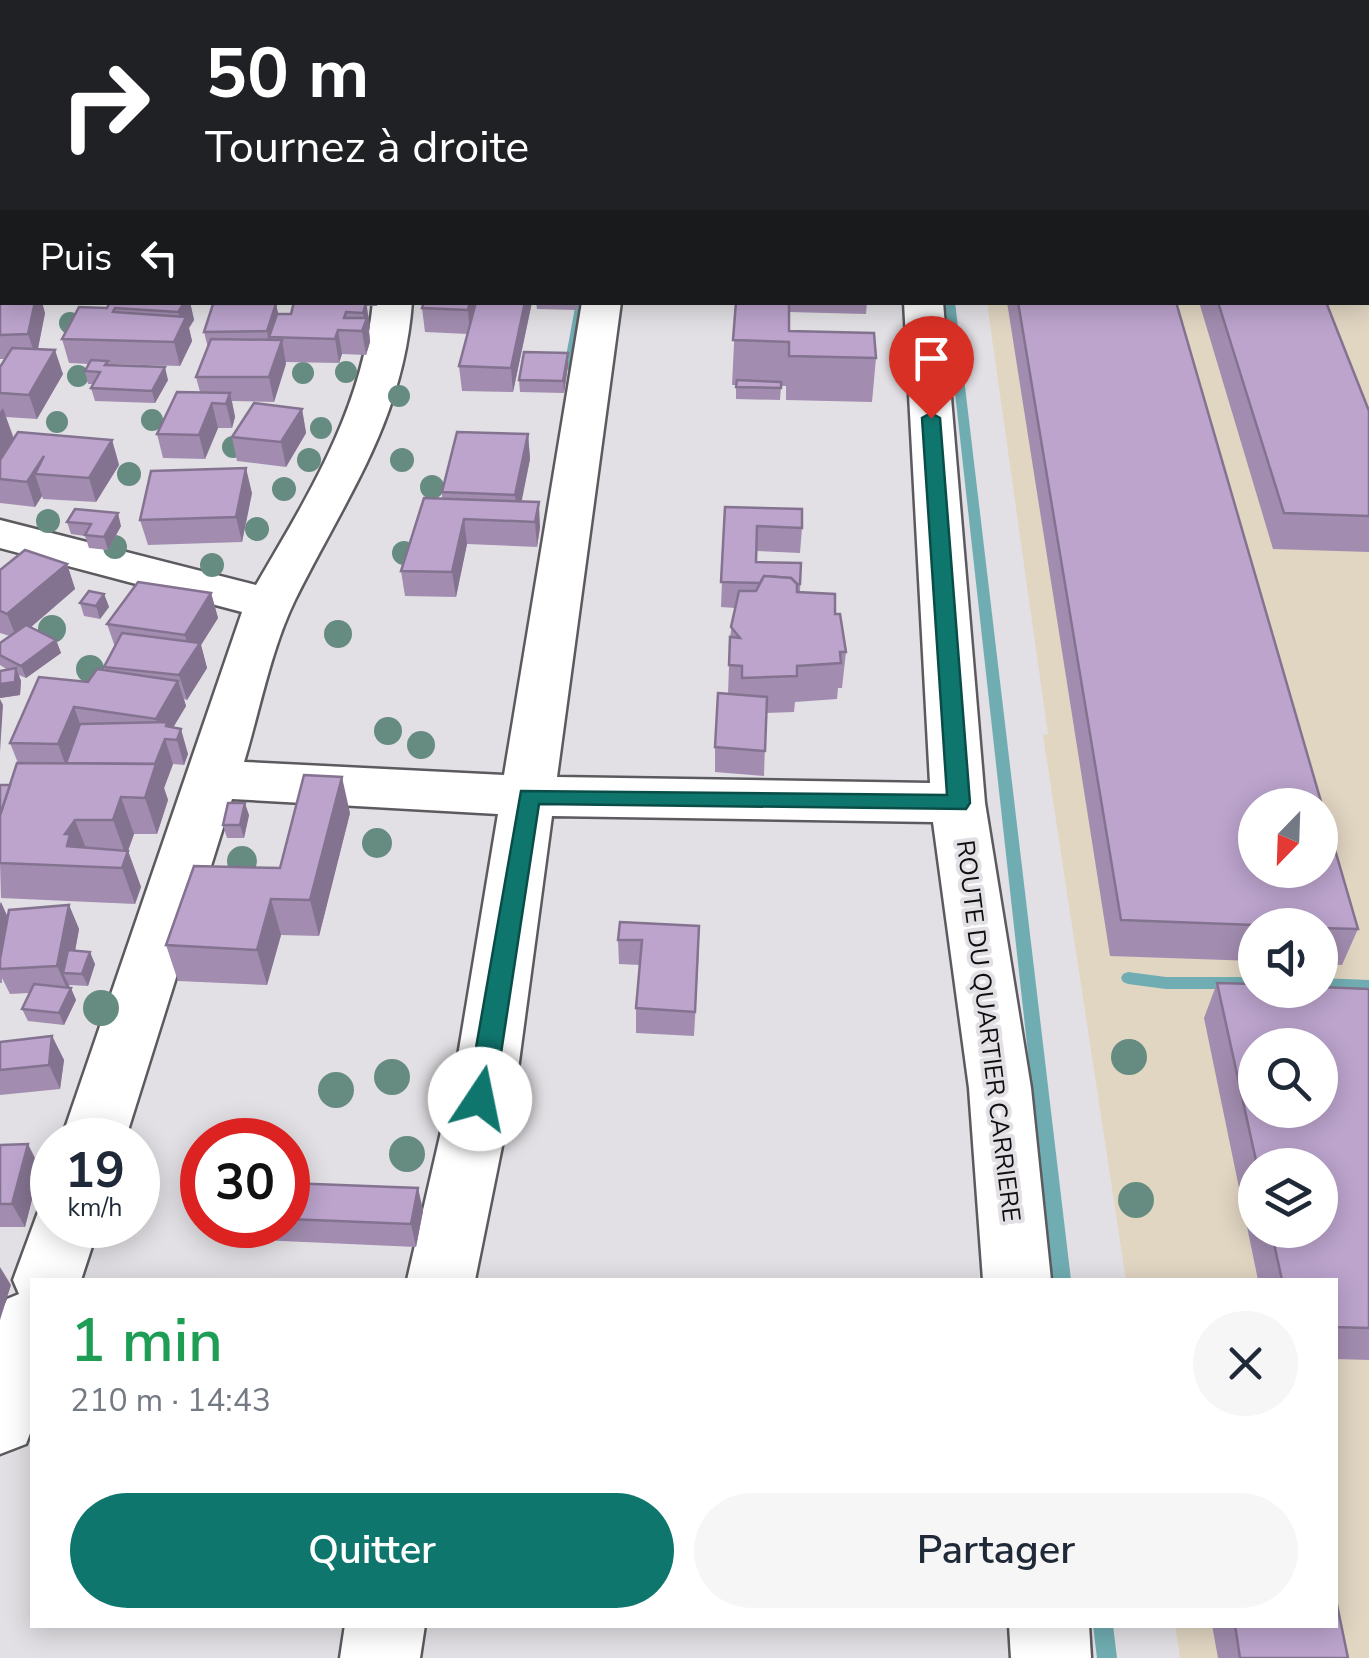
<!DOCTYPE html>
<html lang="fr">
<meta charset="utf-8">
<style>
body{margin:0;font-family:"Nunito Sans",sans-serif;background:#f6f6f7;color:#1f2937;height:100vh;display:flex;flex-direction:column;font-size:38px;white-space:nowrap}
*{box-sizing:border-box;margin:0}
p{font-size:32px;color:#747a83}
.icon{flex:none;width:55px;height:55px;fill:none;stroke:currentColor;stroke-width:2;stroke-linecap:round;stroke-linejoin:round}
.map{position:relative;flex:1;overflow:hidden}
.details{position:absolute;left:30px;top:1278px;width:1308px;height:350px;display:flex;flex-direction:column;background:#fff;border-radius:0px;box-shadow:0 5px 25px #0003}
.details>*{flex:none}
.hud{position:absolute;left:0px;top:0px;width:1370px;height:305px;box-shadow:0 5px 25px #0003;background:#202124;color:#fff;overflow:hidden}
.needle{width:65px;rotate:203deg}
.controls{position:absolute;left:1238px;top:788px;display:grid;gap:20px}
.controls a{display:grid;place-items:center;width:100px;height:100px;border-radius:50%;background:#fff;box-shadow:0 5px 25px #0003;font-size:50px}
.speed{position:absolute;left:30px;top:1118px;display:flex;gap:20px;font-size:50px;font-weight:700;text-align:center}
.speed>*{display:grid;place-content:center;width:130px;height:130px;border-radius:50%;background:#fff;box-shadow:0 5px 25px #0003;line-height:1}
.speed small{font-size:25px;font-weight:400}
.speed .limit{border:15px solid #d22;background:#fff;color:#111}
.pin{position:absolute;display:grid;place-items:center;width:85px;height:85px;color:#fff;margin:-102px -42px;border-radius:50% 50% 50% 0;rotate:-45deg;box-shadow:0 0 10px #0007}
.pin .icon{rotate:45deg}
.me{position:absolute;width:110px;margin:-55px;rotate:11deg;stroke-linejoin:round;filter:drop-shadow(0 0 8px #0008)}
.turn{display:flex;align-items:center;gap:35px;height:210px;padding:0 40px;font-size:45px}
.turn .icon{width:130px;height:130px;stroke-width:2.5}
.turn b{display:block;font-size:70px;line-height:85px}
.then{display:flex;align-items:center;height:95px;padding:0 40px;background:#0003;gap:20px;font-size:38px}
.round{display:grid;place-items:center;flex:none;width:105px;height:105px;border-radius:52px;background:#f6f6f7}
.summary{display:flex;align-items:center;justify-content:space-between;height:170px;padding:0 40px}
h1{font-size:60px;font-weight:600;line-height:75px;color:#1e9e55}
.button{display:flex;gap:20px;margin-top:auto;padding:20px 40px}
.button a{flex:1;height:115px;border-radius:60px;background:#0f766e;color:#fff;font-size:40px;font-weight:600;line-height:115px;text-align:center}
.button a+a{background:#f6f6f7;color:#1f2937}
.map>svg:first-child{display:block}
.industrial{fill:#e1d6c2;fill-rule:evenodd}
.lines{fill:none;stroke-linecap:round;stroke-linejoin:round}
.stream{fill:#70adb2;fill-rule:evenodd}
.minor-casing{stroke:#5c5a5e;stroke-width:5}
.minor{fill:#fff;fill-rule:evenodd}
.tree{fill:#668b80}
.wall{fill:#a28db0;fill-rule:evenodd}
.shaded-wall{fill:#847390}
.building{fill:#bca4cd;stroke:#847390;stroke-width:2.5;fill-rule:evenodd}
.route{fill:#0f766e;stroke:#0a4d48;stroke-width:2.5}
.labels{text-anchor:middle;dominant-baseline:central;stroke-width:8;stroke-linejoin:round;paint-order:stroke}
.street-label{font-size:25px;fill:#100f10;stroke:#e2e0e4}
</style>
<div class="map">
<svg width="1369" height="1658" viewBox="0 0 1369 1658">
<rect width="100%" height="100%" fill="#e2e0e4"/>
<path class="industrial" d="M949 0H1369V1658H1180L1175 1625H1335V1280H1126L1043 735 1048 734 987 303 1368 302V2ZM1255 805H1320V870H1255ZM1255 925H1320V990H1255ZM1255 1045H1320V1110H1255ZM1255 1165H1320V1230H1255Z"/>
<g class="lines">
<g class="stream">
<polygon points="576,302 586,302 574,367 569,370 564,367"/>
<polygon points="945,302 955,302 1071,1280 1053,1280"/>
<polygon points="1128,972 1166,977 1255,977 1255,989 1166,989 1128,984 1123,982 1121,978 1123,974"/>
<polygon points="1320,978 1369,980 1369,992 1320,990"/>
<polygon points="1093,1625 1113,1625 1117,1658 1097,1658"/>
</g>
<g class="minor-casing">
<g id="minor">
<polygon points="2,95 2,119 0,120 0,96"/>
<path d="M373 302H412C403 422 346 497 295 600 271 649 260 709 244 762L504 775 582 302H621L557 777 930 783 904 302H943L985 803 1031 1088 1051 1280H983L969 1088 933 822 552 816 519 1062 475 1280H407L457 1062 498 814 232 799 125 1140H61L242 612 0 548V520L256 585C309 494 362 410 373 302Z"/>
<polygon points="52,1200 52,1225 99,1225 81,1280 32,1280 32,1428 26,1444 0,1454 0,1315 7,1299 19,1294 13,1280 41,1204"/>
<polygon points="345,1625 425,1625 420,1658 340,1658"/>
<polygon points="1009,1625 1089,1625 1091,1658 1011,1658"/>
</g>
</g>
<use href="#minor" class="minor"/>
</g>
<g class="tree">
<circle cx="70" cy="323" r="11"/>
<circle cx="346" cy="372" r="11"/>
<circle cx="303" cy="373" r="11"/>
<circle cx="78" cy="376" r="11"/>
<circle cx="399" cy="396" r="11"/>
<circle cx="152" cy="420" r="11"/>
<circle cx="57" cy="422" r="11"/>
<circle cx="321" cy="428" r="11"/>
<circle cx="233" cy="447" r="11"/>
<circle cx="309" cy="460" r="12"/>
<circle cx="402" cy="460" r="12"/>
<circle cx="129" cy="474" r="12"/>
<circle cx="432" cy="487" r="12"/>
<circle cx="284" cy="489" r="12"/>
<circle cx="48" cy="521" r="12"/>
<circle cx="257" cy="529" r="12"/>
<circle cx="115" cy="547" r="12"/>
<circle cx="404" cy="553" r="12"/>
<circle cx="212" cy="565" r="12"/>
<circle cx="52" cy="629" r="14"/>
<circle cx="338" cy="634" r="14"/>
<circle cx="90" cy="669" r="14"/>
<circle cx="388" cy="731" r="14"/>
<circle cx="421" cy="745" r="14"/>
<circle cx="377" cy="843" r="15"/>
<circle cx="242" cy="861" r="15"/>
<circle cx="101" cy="1008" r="18"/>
<circle cx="1129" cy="1057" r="18"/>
<circle cx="392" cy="1077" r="18"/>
<circle cx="336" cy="1090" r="18"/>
<circle cx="407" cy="1154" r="18"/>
<circle cx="1136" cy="1200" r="18"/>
</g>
<g class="wall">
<polygon points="2,116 2,153 0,144 0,122"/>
<rect x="1368" y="156" width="1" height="74"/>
<polygon points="2,260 2,302 45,313 38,349 63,374 37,419 6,417 14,438 112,440 119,465 96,502 43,499 42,496 35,507 0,503 0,367 5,359 0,359 0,263"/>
<polygon points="190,302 194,320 189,328 192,341 180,366 109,364 168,380 155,403 95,401 91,388 94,384 88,384 85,371 89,364 69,363 62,339 107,308"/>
<polygon points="294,302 377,302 377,306 367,306 370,342 366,355 342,354 339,363 286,362 274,402 232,401 235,417 232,428 218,428 205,459 163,458 157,434 200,392 196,377 208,348 204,332 276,304 278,314 291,314"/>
<polygon points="424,302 532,302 513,392 462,391 459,366 468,334 425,332 422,308"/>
<polygon points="536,302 579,302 577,310 537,309"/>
<polygon points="736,302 867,302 866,314 789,312 789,331 876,358 872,402 786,400 786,386 781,386 780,400 736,399 736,385 732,385"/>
<polygon points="1007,302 1176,302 1358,929 1342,965 1320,964 1320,925 1255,925 1255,961 1110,956"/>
<polygon points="1199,302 1326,302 1369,411 1369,552 1273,549"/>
<polygon points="568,353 568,366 564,393 520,392 519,380"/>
<polygon points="302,409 306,433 286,467 237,461 232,437"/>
<polygon points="528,434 530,459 521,501 540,527 537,547 467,544 456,597 405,596 401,571 442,498 442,492"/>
<polygon points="252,493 242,542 148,545 140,520"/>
<polygon points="725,507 802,528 800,553 756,551 756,562 801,563 800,592 835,614 846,652 842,688 838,688 837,699 795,702 794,712 766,713 764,776 715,772 715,747 728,694 730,637 735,608 721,607"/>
<polygon points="67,522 121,526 108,550 89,548 85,536 71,534"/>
<polygon points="67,564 75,589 31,627 56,640 61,653 26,678 19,675 21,681 20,695 0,698 0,671 8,670 0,665 0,643 10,636 0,633 0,570"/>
<polygon points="211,593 218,618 201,645 207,668 187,700 184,699 186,706 173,727 188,754 184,765 173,764 164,788 168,800 157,834 134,834 128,851 141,887 135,904 1,898 0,863 18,763 10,743 105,671 104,667 115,647 107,624"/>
<polygon points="104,594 109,607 100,619 84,616 80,603"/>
<polygon points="350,813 319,936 281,935 267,985 178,981 166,945 280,868"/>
<polygon points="249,815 244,838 227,838 223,825"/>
<polygon points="0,902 8,917 69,905 79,929 75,951 95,964 88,986 69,985 76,1000 64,1025 28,1021 22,1009 30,993 10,994 2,978 2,983 0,983"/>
<polygon points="620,922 699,950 694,1036 636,1033 636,1008 640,965 619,964 618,940"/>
<path d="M1217 983 1369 989V1360L1335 1359V1280H1258L1204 1018ZM1255 1165H1320V1230H1255Z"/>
<polygon points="52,1036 64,1060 60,1089 0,1095 0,1042"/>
<polygon points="0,1145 40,1168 25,1227 0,1227"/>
<polygon points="288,1183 418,1188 423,1211 416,1247 240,1239 235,1225 288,1225"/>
<polygon points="1212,1625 1335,1625 1348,1658 1218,1658"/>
</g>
<g class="shaded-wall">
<polygon points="2,21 2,35 0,37 0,23"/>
<polygon points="35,302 42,302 45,313 36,358 28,334"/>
<polygon points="185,302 190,302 194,320 189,328 192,341 180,366 174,342 182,326 178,312"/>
<polygon points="470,302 478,302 470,334 468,310"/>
<polygon points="525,302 532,302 513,392 511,368"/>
<polygon points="366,303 370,326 369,331 370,342 366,355 362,331 365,324 363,313"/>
<polygon points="276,304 281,327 269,337 273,358 272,360 267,331"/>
<polygon points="338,330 342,354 339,363 335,339"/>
<polygon points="282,340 286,364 274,402 269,377"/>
<polygon points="55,350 63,374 37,419 29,395"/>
<polygon points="568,353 568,366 564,393 563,381"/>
<polygon points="165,367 168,380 155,403 152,391"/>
<polygon points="230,393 235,417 232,428 226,404"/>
<polygon points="212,403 218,428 205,459 199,435"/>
<polygon points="3,408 15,444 0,464 0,412"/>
<polygon points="302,409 306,433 286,467 281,442"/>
<polygon points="528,434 530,459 518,520 515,495"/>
<polygon points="112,440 119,465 96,502 89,478"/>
<polygon points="44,456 35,474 42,496 35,507 27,482"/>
<polygon points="246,468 252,493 242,542 236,517"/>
<polygon points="539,502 540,527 537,547 535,522"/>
<polygon points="118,513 121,526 108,550 104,537"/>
<polygon points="464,519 467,544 456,597 452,572"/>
<polygon points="67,564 75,589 17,639 7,614"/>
<polygon points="211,593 218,618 201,645 207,668 187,700 179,675 191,657 185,635"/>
<polygon points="104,594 109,607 100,619 96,606"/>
<polygon points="56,640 61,653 26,678 21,666"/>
<polygon points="16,668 21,681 20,695 0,698 0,684"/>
<polygon points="178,681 186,706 170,733 165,739 173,764 164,788 168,800 157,834 145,798 152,772 164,742 156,719"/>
<polygon points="0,699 3,705 0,752"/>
<polygon points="74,707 83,732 67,769 58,744"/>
<polygon points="181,729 188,754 184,765 177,740"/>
<polygon points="342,777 350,813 319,936 310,900"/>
<polygon points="121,797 134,834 126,856 113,820"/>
<polygon points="245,803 249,815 244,838 240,825"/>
<polygon points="75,820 89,856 67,846 65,834"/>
<polygon points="128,851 141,887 135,904 122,868"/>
<polygon points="271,899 281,935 267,985 257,950"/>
<polygon points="1,902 12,927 0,969 0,905"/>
<polygon points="69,905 79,929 71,973 63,973 69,985 68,991 57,966"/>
<polygon points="90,952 95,964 88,986 82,974"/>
<polygon points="71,988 76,1000 64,1025 59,1013"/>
<polygon points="52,1036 64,1060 60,1089 49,1065"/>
<polygon points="28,1144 40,1168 25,1227 12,1204"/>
<polygon points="418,1188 423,1211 416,1247 411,1224"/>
<polygon points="0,1267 11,1285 0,1320"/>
</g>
<g class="building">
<polygon points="263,0 292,0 291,2 262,2"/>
<polygon points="0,8 2,9 2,21 0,23"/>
<rect x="1368" y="156" width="1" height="40"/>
<rect x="0" y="157" width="2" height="17"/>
<polygon points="2,260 2,286 0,286 0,263"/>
<polygon points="2,292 2,302 35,302 28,334 0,335 0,293"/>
<polygon points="110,302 185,302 178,312 115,308 113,312 186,317 174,342 62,339 79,307 107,308"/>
<polygon points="294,302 366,303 363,313 346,312 344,318 367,318 362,331 338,330 335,339 269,337 277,314 291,314"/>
<polygon points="424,302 470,302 468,310 422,308"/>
<polygon points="476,302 525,302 511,368 459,366"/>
<polygon points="736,302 789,302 789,331 874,333 876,358 789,356 789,342 733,340"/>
<path d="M1018 302H1176L1358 929 1320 928V925H1255L1121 920ZM1255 805H1320V870H1255Z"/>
<polygon points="1218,302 1326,302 1369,411 1369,516 1284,513"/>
<polygon points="213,304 276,304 267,331 204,332"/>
<polygon points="211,339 282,340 269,377 196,377"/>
<polygon points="12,348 55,350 29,395 0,393 0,367"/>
<polygon points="524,352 568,353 563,381 519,380"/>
<polygon points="91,360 108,361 105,365 165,367 152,391 91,388 100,372 85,371"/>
<polygon points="737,380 781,382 781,388 736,387"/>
<polygon points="177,392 230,393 226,404 212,403 199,435 157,434"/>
<polygon points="254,403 302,409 281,442 232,437"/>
<polygon points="18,432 112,440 89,478 35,474 44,456 27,482 0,479 0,460"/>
<polygon points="457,432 528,434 515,495 442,492"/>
<polygon points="246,468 236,517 140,520 151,471"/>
<polygon points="424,498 539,502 535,522 464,519 452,572 401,571"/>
<polygon points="725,507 802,509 802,528 757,526 756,562 801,563 800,584 797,584 791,578 764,576 760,583 721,582"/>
<polygon points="75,509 118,513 104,537 85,535 91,524 67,522"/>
<polygon points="25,550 67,564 7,614 0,611 0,570"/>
<polygon points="764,576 791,578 797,584 797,592 835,594 835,614 840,614 846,652 840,652 841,663 797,666 797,676 742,678 742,666 729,665 730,637 740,638 731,627 739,591 756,591"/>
<polygon points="138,582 211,593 185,635 107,624"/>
<polygon points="89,591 104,594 96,606 80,603"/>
<polygon points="26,625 56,640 21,666 0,655 0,643"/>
<polygon points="122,633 200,643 179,675 104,667"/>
<polygon points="16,668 15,682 0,684 0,671"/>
<polygon points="97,669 178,681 156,719 74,707 58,744 10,743 39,677 88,682"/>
<polygon points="718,693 767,697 765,751 715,747"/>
<polygon points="167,722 166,726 181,729 177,740 165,739 155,764 66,763 80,724"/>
<polygon points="17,763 156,764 145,798 121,797 113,820 75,820 65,834 70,834 67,846 128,851 122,868 0,863 0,815"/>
<polygon points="304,775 342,777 310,900 271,899 257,950 166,945 194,866 280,868"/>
<polygon points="0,785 10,785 0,815"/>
<polygon points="228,803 245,803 240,825 223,825"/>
<polygon points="69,905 57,966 0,969 0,959 9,910"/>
<polygon points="620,922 699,926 695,1012 636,1008 642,940 618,940"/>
<polygon points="68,950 90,952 82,974 63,973"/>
<path d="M1217 983 1255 984V990H1320V987L1369 989V1328L1335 1327V1280H1282L1271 1230H1320V1165H1257ZM1255 1045H1320V1110H1255Z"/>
<polygon points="34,984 71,988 59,1013 22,1009"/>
<polygon points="52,1036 49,1065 0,1070 0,1042"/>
<polygon points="28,1144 12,1204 0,1204 0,1145"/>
<polygon points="288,1183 418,1188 411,1224 288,1219"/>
<polygon points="1335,1595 1348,1658 1240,1658 1235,1625 1335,1625"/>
</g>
<polygon class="route" points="931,413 940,418 970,803 966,809 539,804 494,1099 480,1110 471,1107 467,1099 521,791 947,795 922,418"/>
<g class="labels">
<g class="street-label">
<text transform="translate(988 1031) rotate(83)">ROUTE DU QUARTIER CARRIERE</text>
</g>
</g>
</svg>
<div class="controls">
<a><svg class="needle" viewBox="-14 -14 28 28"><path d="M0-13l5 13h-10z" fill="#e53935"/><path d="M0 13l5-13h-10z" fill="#747a83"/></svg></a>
<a><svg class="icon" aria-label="sound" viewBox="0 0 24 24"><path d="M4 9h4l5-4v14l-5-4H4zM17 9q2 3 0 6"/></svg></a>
<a><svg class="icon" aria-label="search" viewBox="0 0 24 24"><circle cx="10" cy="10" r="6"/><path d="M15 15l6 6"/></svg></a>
<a><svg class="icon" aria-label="layers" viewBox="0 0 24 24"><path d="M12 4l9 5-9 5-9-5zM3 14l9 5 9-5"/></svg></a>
</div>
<div class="speed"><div>19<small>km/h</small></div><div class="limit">30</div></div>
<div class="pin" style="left:931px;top:418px;background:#d93025"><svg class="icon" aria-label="arrive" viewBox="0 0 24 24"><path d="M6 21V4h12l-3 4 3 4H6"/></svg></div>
<svg class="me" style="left:480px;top:1099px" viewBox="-20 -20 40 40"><circle r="19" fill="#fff"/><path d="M0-13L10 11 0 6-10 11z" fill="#0f766e"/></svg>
<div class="hud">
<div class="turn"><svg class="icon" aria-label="right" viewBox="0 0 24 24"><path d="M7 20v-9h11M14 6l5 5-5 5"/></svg><div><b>50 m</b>Tournez à droite</div></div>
<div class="then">Puis<svg class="icon" aria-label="left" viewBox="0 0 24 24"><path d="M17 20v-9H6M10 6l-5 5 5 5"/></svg></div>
</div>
<section class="details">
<div class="summary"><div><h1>1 min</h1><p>210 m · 14:43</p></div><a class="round"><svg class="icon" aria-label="close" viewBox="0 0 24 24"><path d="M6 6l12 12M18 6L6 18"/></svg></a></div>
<div class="button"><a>Quitter</a><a>Partager</a></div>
</section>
</div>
